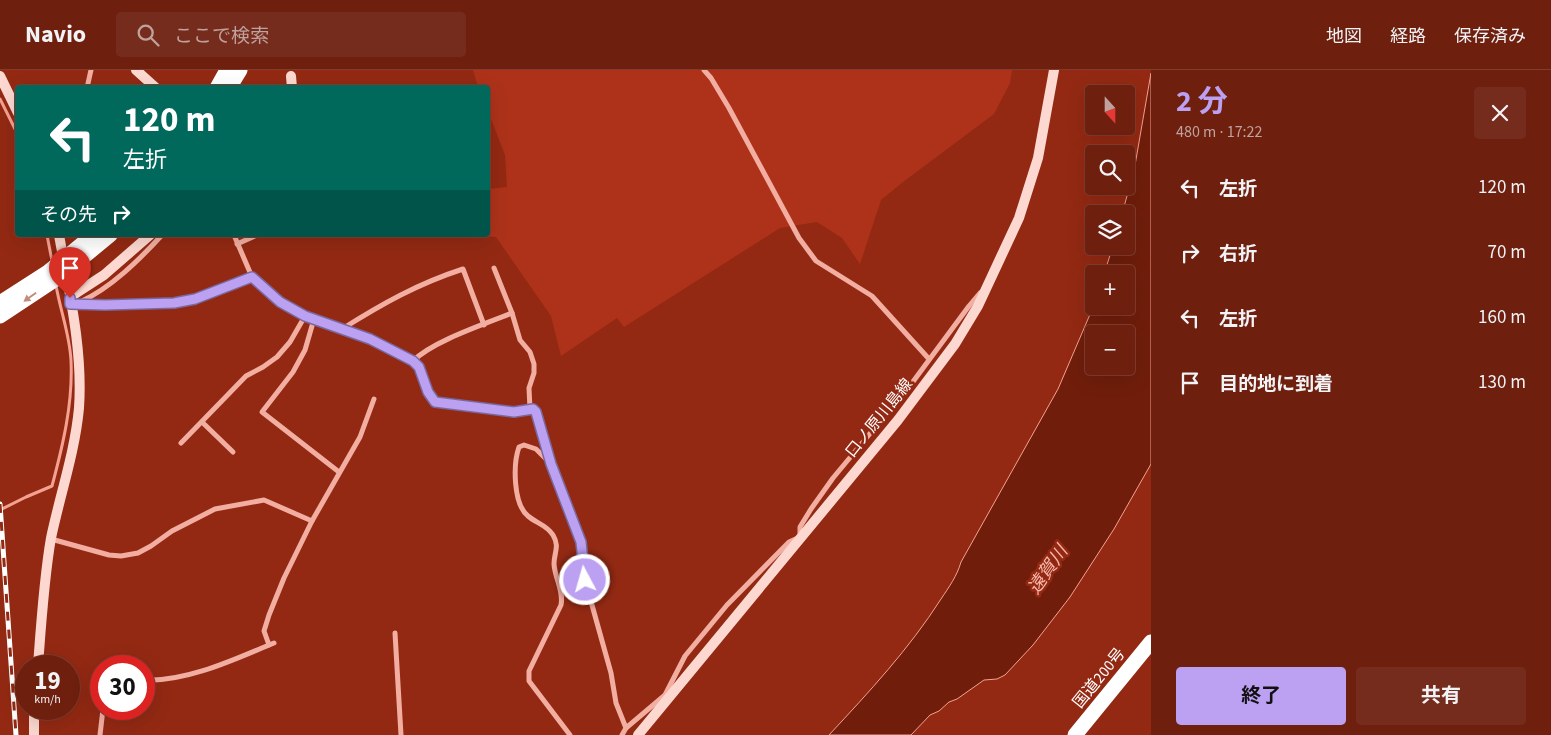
<!DOCTYPE html>
<html lang="ja">
<meta charset="utf-8">
<style>
body{margin:0;font-family:"Source Sans 3","Noto Sans JP",sans-serif;background:#762c1c;color:#f1f3f6;height:100vh;display:flex;flex-direction:column;font-size:19px;white-space:nowrap}
*{box-sizing:border-box;margin:0}
p{font-size:16px;color:#bfa29e}
.icon{flex:none;width:28px;height:28px;fill:none;stroke:currentColor;stroke-width:2;stroke-linecap:round;stroke-linejoin:round}
.map{position:relative;flex:1;overflow:hidden}
.side{display:flex;flex-direction:column;background:#6e1f0e;width:400px}
.side>*{flex:none}
.banner{position:absolute;left:15px;top:15px;width:475px;height:152px;border-radius:5px;box-shadow:0 5px 20px #0002,0 0 0 1px #803d2e;background:#00695c;color:#fff;overflow:hidden}
.needle{width:32px;rotate:159deg}
.fabs{position:absolute;left:1085px;top:15px;display:grid;gap:10px}
.fabs a{display:grid;place-items:center;width:50px;height:50px;border-radius:5px;background:#6e1f0e;box-shadow:0 5px 20px #0002,0 0 0 1px #803d2e;font-size:25px}
.speed{position:absolute;left:15px;top:585px;display:flex;gap:10px;font-size:25px;font-weight:700;text-align:center}
.speed>*{display:grid;place-content:center;width:65px;height:65px;border-radius:50%;background:#6e1f0e;box-shadow:0 5px 20px #0002,0 0 0 1px #803d2e;line-height:1}
.speed small{font-size:12px;font-weight:400}
.speed .limit{border:8px solid #d22;background:#fff;color:#111}
.pin{position:absolute;display:grid;place-items:center;width:42px;height:42px;color:#fff;margin:-51px -21px;border-radius:50% 50% 50% 0;rotate:-45deg;box-shadow:0 0 5px #0007}
.pin .icon{rotate:45deg}
.me{position:absolute;width:55px;margin:-28px;rotate:354deg;stroke-linejoin:round;filter:drop-shadow(0 0 4px #0008)}
.turn{display:flex;align-items:center;gap:18px;height:105px;padding:0 25px;font-size:22px}
.turn .icon{width:65px;height:65px;stroke-width:2.5}
.turn b{display:block;font-size:35px;line-height:42px}
.then{display:flex;align-items:center;height:48px;padding:0 25px;background:#0003;gap:10px;font-size:19px}
.round{display:grid;place-items:center;flex:none;width:52px;height:52px;border-radius:5px;background:#762c1c}
.overview{display:flex;align-items:center;justify-content:space-between;height:85px;padding:0 25px}
h1{font-size:30px;font-weight:700;line-height:38px;color:#bca0f2}
.action{display:flex;gap:10px;margin-top:auto;padding:10px 25px}
.action a{flex:1;height:58px;border-radius:5px;background:#bca0f2;color:#111;font-size:20px;font-weight:700;line-height:58px;text-align:center}
.action a+a{background:#762c1c;color:#f1f3f6}
ul{padding:0;list-style:none}
li{display:flex;align-items:center;gap:15px;height:65px;padding:0 25px}
li div{flex:1}
li b{display:block;font-size:19px}
li em{font-style:normal}
header{display:flex;align-items:center;gap:30px;box-sizing:border-box;height:70px;padding:0 25px;background:#6e1f0e;border-bottom:1px solid #803d2e}
header strong{font-size:24px}
nav{display:flex;gap:28px;margin-inline-start:auto;font-size:18px}
.search{width:350px;height:45px;background:#762c1c;display:flex;align-items:center;gap:12px;box-sizing:border-box;padding:0 18px;border-radius:5px;color:#bfa29e;font-size:19px}
main{display:flex;flex:1;min-height:0}
.map>svg:first-child{display:block}
.green{fill:#ae321a}
.water{fill:#701e0b;stroke:#f5a192;fill-rule:evenodd}
.lines{fill:none;stroke-linecap:round;stroke-linejoin:round}
.stream{stroke:#f5a192;stroke-width:3}
.street{stroke:#f2aea1;stroke-width:5}
.secondary{stroke:#fcd8d0;stroke-width:10}
.highway{stroke:#fff;stroke-width:15}
.rail-casing{stroke:#fff;stroke-width:5}
.rail{stroke:#932913;stroke-width:3;stroke-dasharray:9;stroke-linecap:butt}
.highway-bridge{stroke:#fff;stroke-width:15}
.oneway{fill:#c4897d}
.route-casing{stroke:#7a689d;stroke-width:12}
.route{stroke:#bca0f2;stroke-width:9}
.labels{text-anchor:middle;dominant-baseline:central;stroke-width:5;stroke-linejoin:round;paint-order:stroke}
.street-label{font-size:16px;fill:#fff;stroke:#932913}
.water-label{font-size:18px;font-style:italic;fill:#f9b9ad;stroke:#932913}
</style>
<header>
<strong>Navio</strong>
<div class="search"><svg class="icon" aria-label="search" viewBox="0 0 24 24"><circle cx="10" cy="10" r="6"/><path d="M15 15l6 6"/></svg>ここで検索</div>
<nav><a>地図</a><a>経路</a><a>保存済み</a></nav>
</header>
<main>
<div class="map">
<svg width="1151" height="665" viewBox="0 0 1151 665">
<rect width="100%" height="100%" fill="#932913"/>
<polygon class="green" points="473,0 1012,0 1010,13 994,44 903,112 881,130 860,194 842,168 817,152 780,158 624,257 617,248 561,286 551,246 496,167 467,165 488,165 488,119 507,117 505,85 488,41 488,18 478,17"/>
<path class="water" d="M1151 3V394L1114 459 1070 527 1033 575 1005 605 997 609 984 610 957 629 949 632 939 641 930 645 911 665H829C869 622 909 579 941 529 949 517 957 506 961 492L1058 319 1094 235V236H1126V204H1104L1113 176H1126V144H1122L1134 101ZM1094 264H1126V296H1094Z"/>
<g class="lines">
<g class="stream">
<polyline points="0,29 18,65"/>
<polyline points="47,165 52,191"/>
<path d="M0 440 26 427 52 416C63 375 73 333 71 291 70 265 60 240 56 215"/>
</g>
<g class="street">
<polyline points="704,0 711,8 729,38 799,168 816,191 872,226 929,289"/>
<polyline points="87,18 91,0"/>
<polyline points="234,165 252,207 280,232 314,249 370,269 413,291 419,297 429,325 435,332 515,342 533,339 536,342 551,394 581,472 585,510 611,603 616,633 626,658 622,665"/>
<polyline points="237,174 257,165"/>
<polyline points="494,198 512,243 520,270 530,282 534,294 534,303 529,318 530,339"/>
<path d="M80 232C111 218 139 190 162 165"/>
<polyline points="72,233 105,235 175,233 195,229 252,207"/>
<polyline points="314,249 305,280 293,302 262,342 339,402"/>
<path d="M342 259C382 234 417 214 463 199L484 255"/>
<path d="M413 291C433 271 485 254 512 243"/>
<polyline points="202,352 233,382"/>
<polyline points="181,373 246,306 263,297 277,287 290,272 305,246"/>
<path d="M549 392 536 379 524 375 519 377C513 394 513 434 528 446 536 453 547 455 553 465 560 477 554 482 554 494 555 509 564 521 561 535L529 601V611L570 665"/>
<polyline points="51,469 109,485 121,486 138,483 151,476 172,461 215,439 264,430 312,451 360,367 374,329"/>
<polyline points="395,563 401,665"/>
<polyline points="274,573 269,575 264,561 269,545 284,508 312,451"/>
<path d="M144 610C185 612 231 591 269 575"/>
<polyline points="626,658 665,625 685,586 727,535 789,472 800,467 800,457 811,439 833,408 912,313 969,236 980,223"/>
<polyline points="100,665 103,639"/>
</g>
<g class="secondary">
<polyline points="136,0 156,18"/>
<polyline points="0,6 18,43"/>
<polyline points="291,6 292,18"/>
<polyline points="70,227 104,205 150,165"/>
<path d="M38 596C41 555 44 508 51 468 60 425 75 382 79 338 83 280 69 221 59 165"/>
<polyline points="34,639 34,665"/>
<polyline points="638,665 898,350 955,274 978,236 1019,148 1038,88 1054,0"/>
</g>
<g class="highway">
<polyline points="217,18 227,0"/>
<polyline points="229,18 240,0"/>
<polyline points="1075,665 1151,572"/>
</g>
<g class="rail-casing">
<polyline id="rail" points="0,434 16,665"/>
</g>
<use href="#rail" class="rail"/>
<g class="highway-bridge">
<polyline points="0,233 48,202 93,165"/>
<polyline points="0,246 59,207 110,165"/>
</g>
</g>
<defs><path id="oneway-solid" d="M-6-.8H1V-3.2L6.5 0L1 3.2V.8H-6Z" transform="scale(1.25)"/></defs>
<use class="oneway" href="#oneway-solid" transform="translate(30 227) rotate(145)"/>
<g class="lines">
<g class="route-casing">
<polyline id="route" points="70,228 70,234 105,235 174,233 195,229 252,207 280,232 305,246 370,269 413,291 419,297 428,322 435,332 514,342 533,339 536,342 551,394 581,472 585,510"/>
</g>
<use href="#route" class="route"/>
</g>
<g class="labels">
<g class="street-label">
<text transform="translate(879 348) rotate(-51)">口ノ原川島線</text>
<text transform="translate(1099 608) rotate(-51)">国道200号</text>
</g>
<g class="water-label">
<text transform="translate(1048 500) rotate(-55)">遠賀川</text>
</g>
</g>
</svg>
<div class="fabs">
<a><svg class="needle" viewBox="-14 -14 28 28"><path d="M0-13l5 13h-10z" fill="#e53935"/><path d="M0 13l5-13h-10z" fill="#bfa29e"/></svg></a>
<a><svg class="icon" aria-label="search" viewBox="0 0 24 24"><circle cx="10" cy="10" r="6"/><path d="M15 15l6 6"/></svg></a>
<a><svg class="icon" aria-label="layers" viewBox="0 0 24 24"><path d="M12 4l9 5-9 5-9-5zM3 14l9 5 9-5"/></svg></a>
<a>+</a>
<a>−</a>
</div>
<div class="speed"><div>19<small>km/h</small></div><div class="limit">30</div></div>
<div class="pin" style="left:70px;top:228px;background:#d93025"><svg class="icon" aria-label="arrive" viewBox="0 0 24 24"><path d="M6 21V4h12l-3 4 3 4H6"/></svg></div>
<svg class="me" style="left:585px;top:510px" viewBox="-20 -20 40 40"><circle r="17" fill="#bca0f2" stroke="#fff" stroke-width="3"/><path d="M0-11L8 9 0 5-8 9z" fill="#fff"/></svg>
<div class="banner">
<div class="turn"><svg class="icon" aria-label="left" viewBox="0 0 24 24"><path d="M17 20v-9H6M10 6l-5 5 5 5"/></svg><div><b>120 m</b>左折</div></div>
<div class="then">その先<svg class="icon" aria-label="right" viewBox="0 0 24 24"><path d="M7 20v-9h11M14 6l5 5-5 5"/></svg></div>
</div>
</div>
<section class="side">
<div class="overview"><div><h1>2 分</h1><p>480 m · 17:22</p></div><a class="round"><svg class="icon" aria-label="close" viewBox="0 0 24 24"><path d="M6 6l12 12M18 6L6 18"/></svg></a></div>
<ul>
<li><svg class="icon" aria-label="left" viewBox="0 0 24 24"><path d="M17 20v-9H6M10 6l-5 5 5 5"/></svg><div><b>左折</b></div><em>120 m</em></li>
<li><svg class="icon" aria-label="right" viewBox="0 0 24 24"><path d="M7 20v-9h11M14 6l5 5-5 5"/></svg><div><b>右折</b></div><em>70 m</em></li>
<li><svg class="icon" aria-label="left" viewBox="0 0 24 24"><path d="M17 20v-9H6M10 6l-5 5 5 5"/></svg><div><b>左折</b></div><em>160 m</em></li>
<li><svg class="icon" aria-label="arrive" viewBox="0 0 24 24"><path d="M6 21V4h12l-3 4 3 4H6"/></svg><div><b>目的地に到着</b></div><em>130 m</em></li>
</ul>
<div class="action"><a>終了</a><a>共有</a></div>
</section>
</main>
